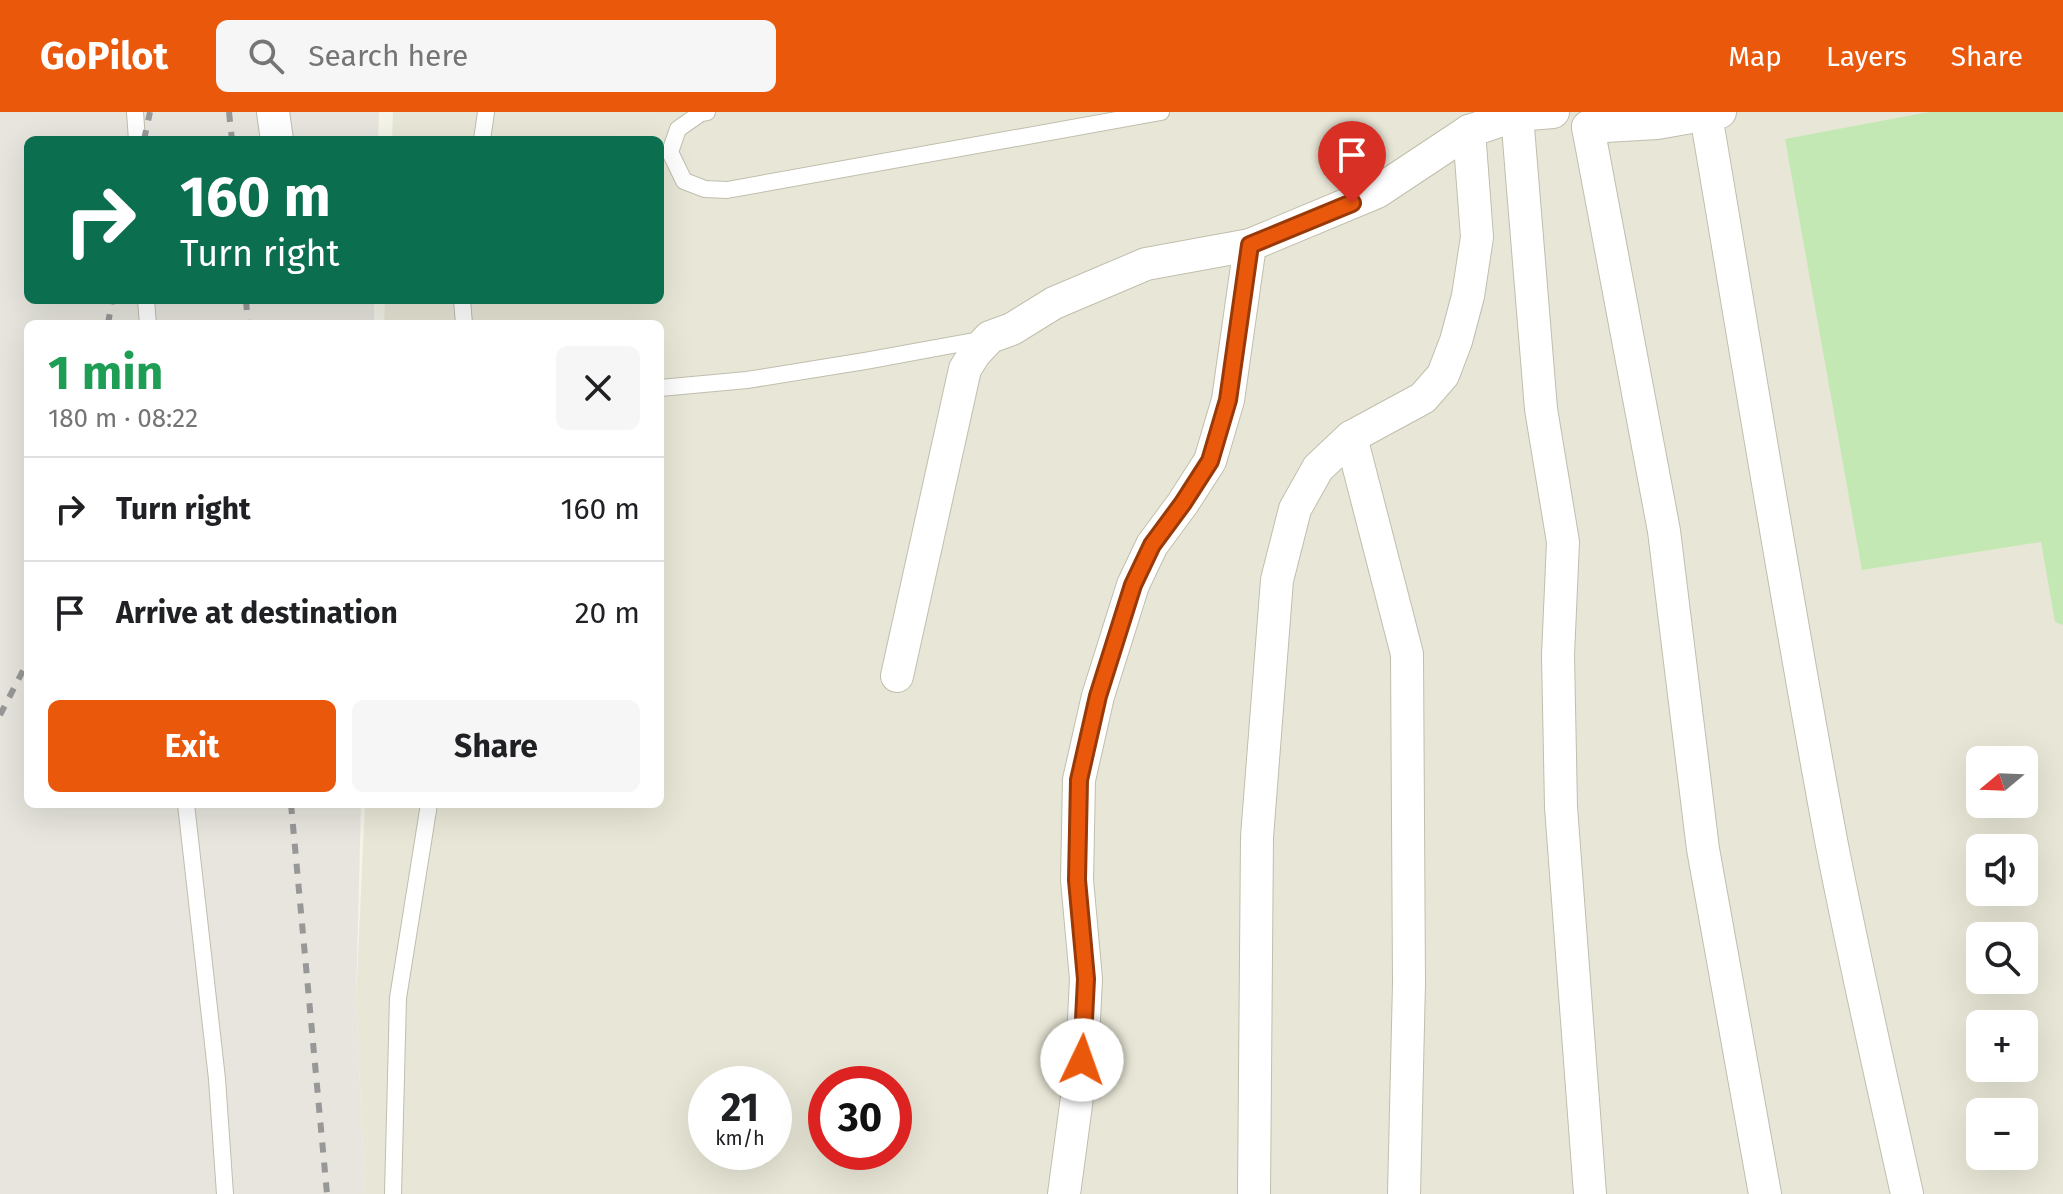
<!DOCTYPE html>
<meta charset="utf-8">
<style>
body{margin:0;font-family:"Fira Sans",sans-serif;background:#f6f6f6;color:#202124;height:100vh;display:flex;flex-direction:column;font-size:30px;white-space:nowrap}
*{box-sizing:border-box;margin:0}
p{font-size:26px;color:#757577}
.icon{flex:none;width:44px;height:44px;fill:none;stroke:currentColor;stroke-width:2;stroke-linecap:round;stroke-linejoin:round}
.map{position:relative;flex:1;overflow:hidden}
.side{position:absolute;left:24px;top:208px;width:640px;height:488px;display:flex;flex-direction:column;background:#fff;border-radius:12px;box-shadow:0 8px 32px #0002}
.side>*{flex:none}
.top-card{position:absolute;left:24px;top:24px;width:640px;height:168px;border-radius:12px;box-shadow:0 8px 32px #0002;background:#0b6e4f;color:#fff;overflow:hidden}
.needle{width:52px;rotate:251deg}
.fabs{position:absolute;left:1966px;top:634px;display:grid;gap:16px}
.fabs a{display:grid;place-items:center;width:72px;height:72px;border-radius:12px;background:#fff;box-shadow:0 8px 32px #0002;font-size:40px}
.speed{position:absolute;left:688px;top:954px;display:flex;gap:16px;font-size:40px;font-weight:700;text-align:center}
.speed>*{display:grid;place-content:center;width:104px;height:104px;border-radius:50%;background:#fff;box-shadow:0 8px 32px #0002;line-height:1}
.speed small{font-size:20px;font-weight:400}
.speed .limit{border:12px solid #d22;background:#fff;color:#111}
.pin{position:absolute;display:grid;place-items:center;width:68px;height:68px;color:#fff;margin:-82px -34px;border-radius:50% 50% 50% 0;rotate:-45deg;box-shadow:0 0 8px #0007}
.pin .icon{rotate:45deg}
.me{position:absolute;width:88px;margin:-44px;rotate:3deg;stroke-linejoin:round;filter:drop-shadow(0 0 6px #0008)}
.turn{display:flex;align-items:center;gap:28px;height:168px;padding:0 24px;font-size:36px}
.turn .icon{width:104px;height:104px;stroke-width:2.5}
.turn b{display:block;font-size:56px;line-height:68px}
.round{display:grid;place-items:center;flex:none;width:84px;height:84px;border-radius:12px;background:#f6f6f6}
.headline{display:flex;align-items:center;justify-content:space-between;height:136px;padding:0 24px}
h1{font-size:48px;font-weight:700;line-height:60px;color:#1e9e55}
.action{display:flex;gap:16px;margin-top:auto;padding:16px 24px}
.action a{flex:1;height:92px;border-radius:12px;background:#ea580c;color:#fff;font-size:32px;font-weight:700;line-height:92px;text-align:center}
.action a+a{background:#f6f6f6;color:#202124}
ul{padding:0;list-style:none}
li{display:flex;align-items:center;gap:24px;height:104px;padding:0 24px;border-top:2px solid #e0e0e0}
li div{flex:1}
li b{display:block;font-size:30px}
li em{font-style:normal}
header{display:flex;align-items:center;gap:48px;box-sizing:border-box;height:112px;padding:0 40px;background:#ea580c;color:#fff}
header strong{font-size:38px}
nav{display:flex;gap:44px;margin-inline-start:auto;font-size:28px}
.search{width:560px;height:72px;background:#f6f6f6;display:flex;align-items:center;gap:20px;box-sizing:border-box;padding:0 28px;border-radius:12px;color:#757577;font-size:30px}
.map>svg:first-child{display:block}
.residential{fill:#e8e7d7;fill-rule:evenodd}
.industrial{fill:#e7e5de}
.green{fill:#c3e8b3}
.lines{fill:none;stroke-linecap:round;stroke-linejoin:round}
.lane-casing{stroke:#c0beac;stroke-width:18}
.street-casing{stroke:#c0beac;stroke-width:34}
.lane{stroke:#fff;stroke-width:16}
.street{stroke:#fff;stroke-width:32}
.rail{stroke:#989898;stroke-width:6;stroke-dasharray:10 10;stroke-linecap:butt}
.route-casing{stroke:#983908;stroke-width:20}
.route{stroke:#ea580c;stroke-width:14}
</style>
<header>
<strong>GoPilot</strong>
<div class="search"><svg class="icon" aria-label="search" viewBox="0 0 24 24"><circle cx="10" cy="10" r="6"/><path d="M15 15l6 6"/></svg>Search here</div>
<nav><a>Map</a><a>Layers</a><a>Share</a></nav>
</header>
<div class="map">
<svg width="2063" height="1082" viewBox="0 0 2063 1082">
<rect width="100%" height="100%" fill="#f4f4e9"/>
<path class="residential" d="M393 0H2063V1082H365L356 888 365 692H660V212H384L385 188H660V28H392ZM1980 648H2024V692H1980ZM1980 736H2024V780H1980ZM1980 824H2024V868H1980ZM1980 912H2024V956H1980ZM706 972H774V1040H706ZM826 972H894V1040H826ZM1980 1000H2024V1044H1980Z"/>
<polygon class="industrial" points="0,0 379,0 378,28 28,28 28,188 374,188 374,212 28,212 28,692 361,692 356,887 365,1082 0,1082"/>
<polygon class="green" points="1929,0 2063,0 2063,513 2055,510 2041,430 1862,458 1785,27"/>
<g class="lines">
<g class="lane-casing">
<g id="lane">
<polyline points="135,0 137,28"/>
<polyline points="707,0 701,1 678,17 670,40 684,69 705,77 727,78 1161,0"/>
<polyline points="482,28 486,0"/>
<polyline points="146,188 148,212"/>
<polyline points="462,188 464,212"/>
<polyline points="660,276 747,268 865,249 985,227"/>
<polyline points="186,692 217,967 225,1082"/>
<polyline points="393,1082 398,886 429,692"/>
</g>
</g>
<g class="street-casing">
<g id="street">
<polyline points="273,0 277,28"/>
<polyline points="1517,3 1541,297 1563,430 1558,543 1561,695 1590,1082"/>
<path d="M1706 3C1747 245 1786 487 1831 728 1854 847 1881 964 1907 1082"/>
<polyline points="1588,15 1664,419 1703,737 1765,1082"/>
<polyline points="1588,15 1657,11 1720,0"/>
<polyline points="1351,325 1407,542 1409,871 1404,1082"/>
<polyline points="897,564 965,257 975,241 990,225 1012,217 1054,191 1146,152 1250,133"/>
<polyline points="1064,1082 1082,948 1086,867 1077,768 1079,668 1098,584 1133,473 1152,433 1183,391 1210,349 1228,288 1250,133 1377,80 1469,19 1517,3 1553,0"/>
<polyline points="1254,1082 1257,725 1277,468 1295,397 1318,356 1351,325 1423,286 1443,263 1456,229 1468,184 1477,125 1469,19"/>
</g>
</g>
<use href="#lane" class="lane"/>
<use href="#street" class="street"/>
<g class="rail">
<polyline points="229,0 232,28"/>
<polyline points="144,28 150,0"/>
<polyline points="246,188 248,212"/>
<polyline points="108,212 112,188"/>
<polyline points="0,603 28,549"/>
<polyline points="291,692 327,1082"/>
</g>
</g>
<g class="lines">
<g class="route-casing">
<polyline id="route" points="1082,948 1086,867 1077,768 1079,668 1098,584 1133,473 1152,433 1183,391 1210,349 1228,288 1250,133 1352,91"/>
</g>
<use href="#route" class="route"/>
</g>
</svg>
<div class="fabs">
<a><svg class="needle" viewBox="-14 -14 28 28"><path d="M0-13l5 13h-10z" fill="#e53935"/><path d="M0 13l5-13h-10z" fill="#757577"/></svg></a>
<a><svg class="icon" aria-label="sound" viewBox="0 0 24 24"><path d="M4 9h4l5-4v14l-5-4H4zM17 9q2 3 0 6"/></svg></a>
<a><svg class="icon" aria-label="search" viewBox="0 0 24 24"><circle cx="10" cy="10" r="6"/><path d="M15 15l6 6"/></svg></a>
<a>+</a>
<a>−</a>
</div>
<div class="speed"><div>21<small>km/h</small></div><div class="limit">30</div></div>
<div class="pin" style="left:1352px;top:91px;background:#d93025"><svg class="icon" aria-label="arrive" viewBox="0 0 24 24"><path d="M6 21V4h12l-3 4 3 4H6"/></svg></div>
<svg class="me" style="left:1082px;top:948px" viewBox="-20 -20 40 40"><circle r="19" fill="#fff"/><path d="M0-13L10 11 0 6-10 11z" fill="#ea580c"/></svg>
<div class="top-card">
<div class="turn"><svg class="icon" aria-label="right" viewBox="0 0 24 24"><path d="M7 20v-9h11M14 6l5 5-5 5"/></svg><div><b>160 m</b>Turn right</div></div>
</div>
<section class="side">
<div class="headline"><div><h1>1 min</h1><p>180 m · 08:22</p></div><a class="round"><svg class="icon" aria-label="close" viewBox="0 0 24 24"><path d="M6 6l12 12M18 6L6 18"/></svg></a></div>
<ul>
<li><svg class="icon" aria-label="right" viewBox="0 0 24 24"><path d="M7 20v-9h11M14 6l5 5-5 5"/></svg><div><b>Turn right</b></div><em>160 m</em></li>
<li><svg class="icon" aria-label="arrive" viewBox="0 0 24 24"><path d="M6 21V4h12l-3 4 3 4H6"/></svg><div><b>Arrive at destination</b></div><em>20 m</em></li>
</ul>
<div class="action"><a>Exit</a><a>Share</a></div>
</section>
</div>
